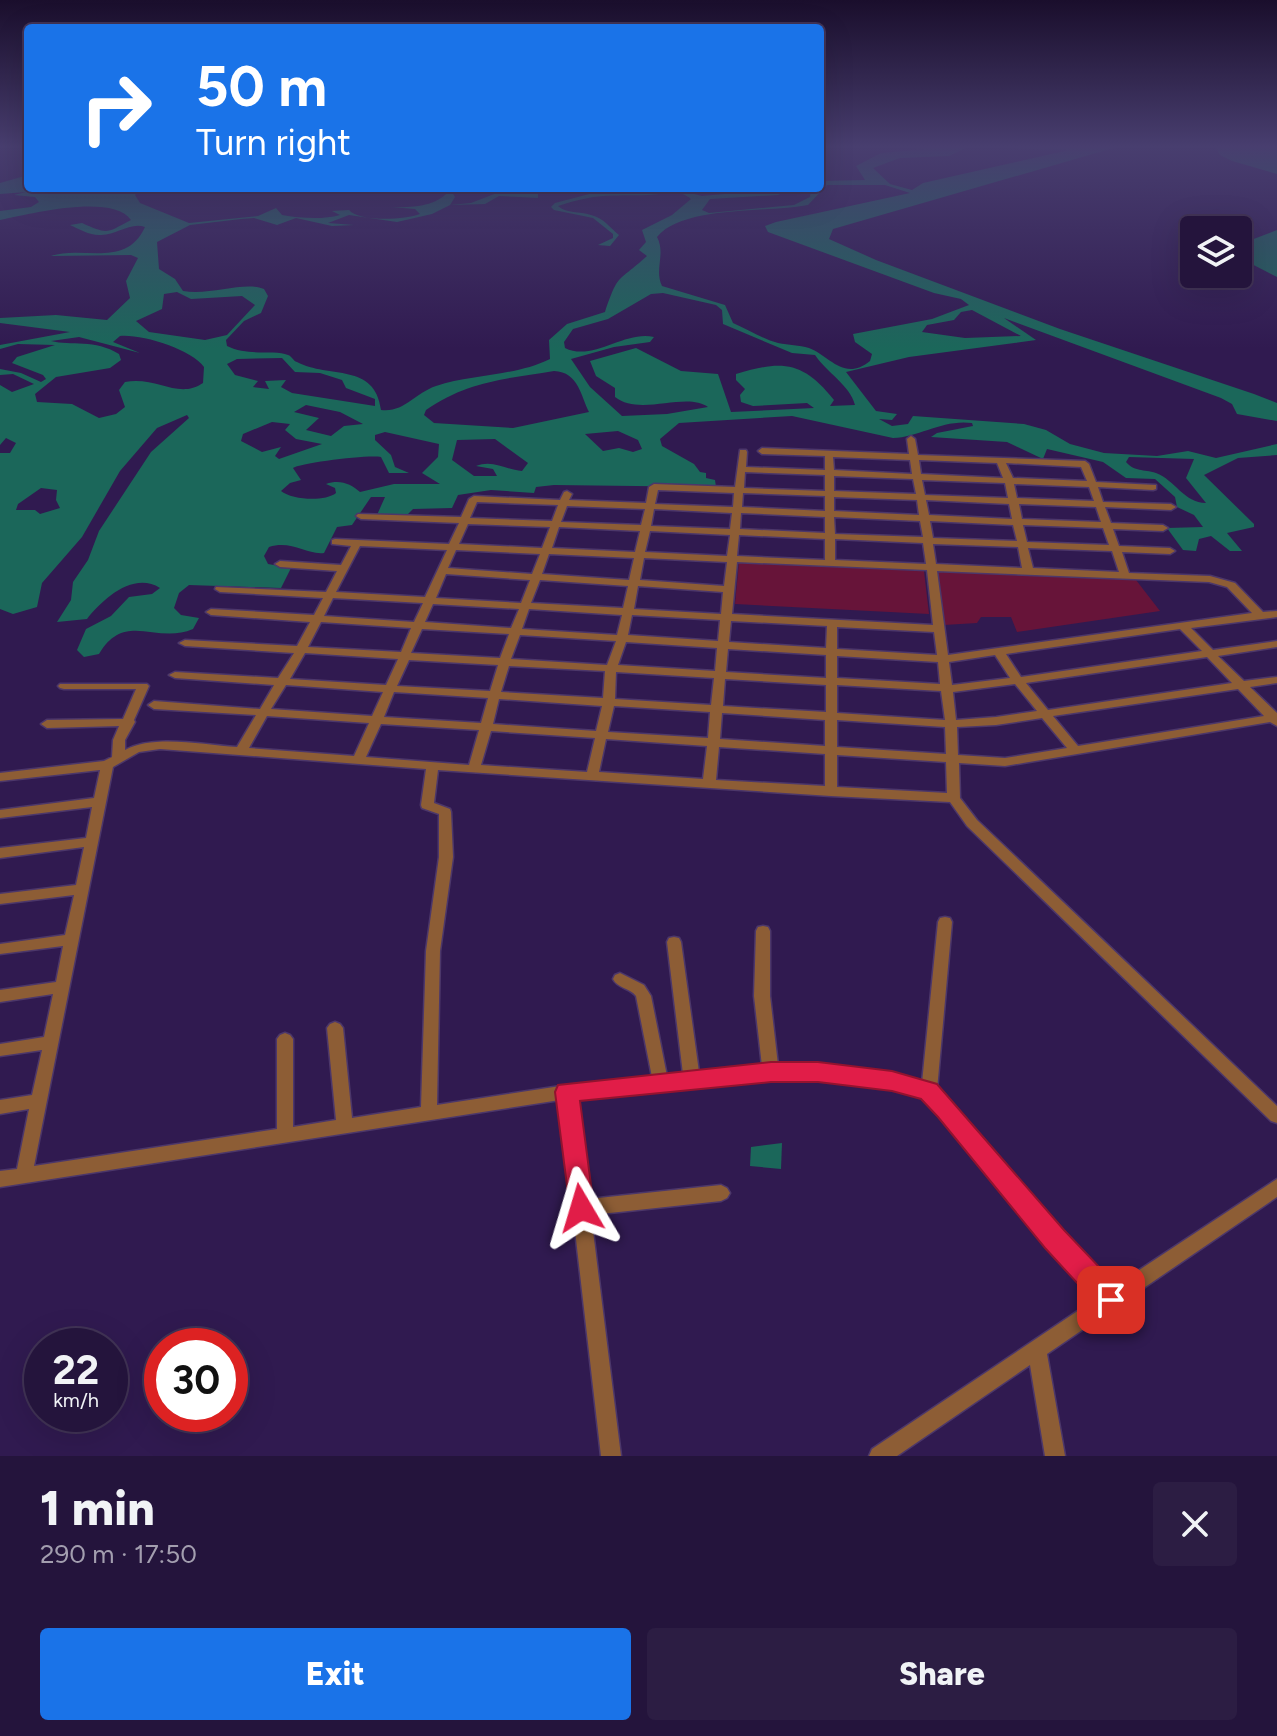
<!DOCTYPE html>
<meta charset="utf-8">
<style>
body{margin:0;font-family:Figtree,sans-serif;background:#2c1d43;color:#f1f3f6;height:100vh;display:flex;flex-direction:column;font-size:30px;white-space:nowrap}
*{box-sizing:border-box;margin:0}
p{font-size:26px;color:#a39eaf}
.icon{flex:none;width:44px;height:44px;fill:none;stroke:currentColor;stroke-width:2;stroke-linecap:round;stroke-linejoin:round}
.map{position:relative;height:1456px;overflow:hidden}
.sheet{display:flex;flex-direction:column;background:#24143c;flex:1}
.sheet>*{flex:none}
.guide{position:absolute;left:24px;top:24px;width:800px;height:168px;border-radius:8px;box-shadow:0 8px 32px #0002,0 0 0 2px #413356;background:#1a73e8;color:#fff;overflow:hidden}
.fabs{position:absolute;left:1180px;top:216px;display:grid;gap:16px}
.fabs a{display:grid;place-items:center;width:72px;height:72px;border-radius:8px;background:#24143c;box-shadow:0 8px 32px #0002,0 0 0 2px #413356;font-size:40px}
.speed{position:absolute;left:24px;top:1328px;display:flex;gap:16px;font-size:40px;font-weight:700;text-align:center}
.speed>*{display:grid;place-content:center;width:104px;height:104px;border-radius:50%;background:#24143c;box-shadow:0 8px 32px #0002,0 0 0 2px #413356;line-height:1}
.speed small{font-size:20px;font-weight:400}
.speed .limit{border:12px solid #d22;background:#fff;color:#111}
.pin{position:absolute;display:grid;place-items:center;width:68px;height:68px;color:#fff;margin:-34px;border-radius:16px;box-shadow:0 4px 12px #0006}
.me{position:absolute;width:88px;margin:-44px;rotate:353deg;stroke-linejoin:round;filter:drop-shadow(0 0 6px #0008)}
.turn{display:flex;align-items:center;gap:28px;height:168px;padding:0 40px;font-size:36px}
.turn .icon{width:104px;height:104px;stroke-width:2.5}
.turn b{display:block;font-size:56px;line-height:68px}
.round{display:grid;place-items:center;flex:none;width:84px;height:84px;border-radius:8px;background:#2c1d43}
.headline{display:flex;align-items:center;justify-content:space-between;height:136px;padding:0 40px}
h1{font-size:48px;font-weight:800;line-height:60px}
.primary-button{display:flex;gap:16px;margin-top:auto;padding:16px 40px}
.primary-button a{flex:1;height:92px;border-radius:8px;background:#1a73e8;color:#fff;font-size:32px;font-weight:800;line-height:92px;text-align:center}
.primary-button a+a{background:#2c1d43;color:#f1f3f6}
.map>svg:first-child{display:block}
.green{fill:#671439}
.water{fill:#1b675a;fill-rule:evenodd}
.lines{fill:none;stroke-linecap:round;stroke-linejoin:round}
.street-casing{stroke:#4c376a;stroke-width:3}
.street{fill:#8d5d35;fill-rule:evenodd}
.route{fill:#e11d48;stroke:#92132f;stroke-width:2}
</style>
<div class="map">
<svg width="1277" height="1456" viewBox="0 0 1277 1456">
<rect width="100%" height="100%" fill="#301a50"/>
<g class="green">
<polygon points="739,562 924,571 929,614 735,604"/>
<polygon points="938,570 1136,580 1160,611 1017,632 1011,617 981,617 977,623 944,625"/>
</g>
<g class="water">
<path d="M870 146H1133L1110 149 833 229 829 239 876 260 1060 329 1254 394 1277 403V421L1237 414 1232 404 1221 398 1004 318 1036 340 909 357 846 372 876 411 897 414 892 420 879 419 892 426 908 424 913 416 1024 424 1046 430 1070 444 1104 453 1157 456 1188 451 1216 458 1277 444V455L1238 458 1204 475 1254 524V527L1227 533 1242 551H1230L1211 536 1199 539 1196 551 1183 550 1167 528 1203 527 1194 515 1177 507 1175 497 1155 479 1126 478 1103 462 1047 449 1043 459 1007 442 931 437 937 433 973 426 972 423C943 419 920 437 893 438L792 416 679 423 660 439 662 446 694 464 700 472 706 473V478L715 480 716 487 554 485 536 487 534 493 491 490 458 495 452 508 413 509 406 516 377 515 385 497H371L352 525 337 527 324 553C306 555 292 540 269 547L264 556 268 564 291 568 281 588 189 585 179 593 174 608 181 615 199 618 193 629C156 645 125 610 99 654L84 657 77 650 86 629 111 616 129 597 152 594 160 588C133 571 102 600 87 619L57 622 71 600 73 582 88 560 99 531 151 452 189 418 187 415 157 428 120 471 82 537 42 583 37 607 13 614 0 609V453H10L16 443 6 438 0 445V385L12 392 34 384 13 374 0 375V369L21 373 41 382 46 379 43 375 12 363 17 357 55 345 18 344 0 349V345L70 332 0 323V318L56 315 107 320 130 298 126 281 138 258 131 255 51 256C82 245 126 269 145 227 130 222 117 235 101 235 91 236 79 229 70 225L82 223C109 235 106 233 131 220 112 193 30 214 0 220V211L31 207 39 202 35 197 14 195 26 192 0 194V183L28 175 24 179 28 180V188H140L135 195 140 203 189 223 258 216 276 208 282 215C300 218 322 220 340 215L332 211 349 210C359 222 404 220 420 214L415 209 389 207C411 208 439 207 451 188H456L452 192 455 197 450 205 471 203 497 193 538 194V198L499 196 485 204 450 205 432 214 397 222 349 215 328 223 354 225 332 226 296 218 277 225 254 218 241 219 190 225 157 242 159 269 175 279 183 291C210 296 244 281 264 289L268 296 261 313 244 321 226 340 227 346C249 357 275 349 288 355 292 356 293 361 297 362 329 379 375 362 381 410 404 413 415 393 436 386 473 374 516 376 550 359L549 340 567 324 605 312C619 272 616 284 647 256L639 250 646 242 642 230 672 215 691 199C678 188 664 195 648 195 608 196 598 193 558 206 567 214 579 211 591 215 604 218 610 228 619 235L610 246 598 245 613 238V234L593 218 554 210 551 207 555 203 597 192 649 193 671 188 702 196 793 188 778 195 710 199 702 210 709 213 794 205 810 197 811 188H820V181L865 180 856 166 881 153 926 149ZM968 147 1069 150 923 183 912 190 890 184 873 168 900 158 949 156ZM827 185H885L910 193 776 222 765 226 768 232 934 293 961 299 969 305 932 319 853 334 855 342 872 354 870 361C844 382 830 356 809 348 799 345 789 345 778 343 763 339 747 329 733 323L725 305 662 286C654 269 666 254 657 237 683 205 769 213 808 205ZM177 292 191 299 242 296 255 305 227 335 205 340 149 332 136 321 162 309 164 294ZM663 293 716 305 722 310 723 324 792 353 815 355C827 373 850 385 855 405L830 406 834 400C803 361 782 360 736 374V380L745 389 740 395 741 402 753 406 807 403 814 408 731 412 718 374 681 371 636 348 590 361 596 376 615 388V397C640 417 686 391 708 407L667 414 622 416 590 387 571 359 614 347 650 342 654 337C625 330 593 362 565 348L564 342 573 329 608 319 651 294ZM972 310 1021 336 965 338 922 332 927 325 954 320 961 312ZM120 336C142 334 191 349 204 367L203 383C178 400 157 376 125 382L119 390 125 407 116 414 99 418 72 404 37 402 35 394 56 377 110 368 121 360 119 354C95 339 71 346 51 341L79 337 140 353 113 342ZM282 358 295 372 320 373 342 380 346 388 375 399V406L292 393 281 387 286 380 265 381 269 389 253 387 258 381 235 375 227 364 237 359ZM554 371C579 372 581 397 589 412L513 428 434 423 424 415 426 410C468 381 506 379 554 371ZM306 405 340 412 363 424 344 426 331 436 306 430 319 418 294 412ZM272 422 290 424 285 430 296 439 322 444 279 459 275 456 281 447 262 452 241 441 243 434ZM618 431 638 440 642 449 633 452 619 448 603 451 585 434ZM385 432 439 444 438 457 422 473 440 484H394L360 492C351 484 340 479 326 484L335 488 336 493C325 502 292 500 281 491L290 483 301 480 293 468C299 463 370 454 381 457L389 473H409L395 467 391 455 375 440V435ZM495 439 528 463 522 471C506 470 493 459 476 466L493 469 497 476H474L452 460 457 440ZM1129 457 1194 459 1186 478 1206 503C1184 503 1175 480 1156 473 1143 469 1135 472 1126 462ZM41 488 57 490 56 500 60 508 40 514 35 510H16L18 504Z"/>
<polygon points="1215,146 1277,146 1277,174 1232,161 1220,155"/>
<polygon points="1277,230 1277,277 1242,259 1238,245"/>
<polygon points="782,1143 781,1169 750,1166 751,1147"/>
</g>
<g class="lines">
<g class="street-casing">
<path id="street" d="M911 436 915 439 918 455 1085 461 1089 464 1096 482 1156 485V489L1153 490 1098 487 1103 502 1171 504 1176 507 1171 510 1105 507 1111 523 1163 525 1168 528 1163 531 1113 529 1119 546 1170 548 1175 551 1170 554 1122 552 1129 573 1210 576 1235 583 1263 612 1277 611V617L1191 628 1213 650 1277 641V647L1218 656 1244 681 1277 677V683L1250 687 1277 713V726L1270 722 1005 766 959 763 960 798 977 820 1277 1106V1123L1271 1121 967 826 950 802 831 796 438 770 434 803 450 809 451 812 453 857 440 951 437 1105 567 1085 652 1077 636 996C630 988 617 988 613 979L615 975 620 973 644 985 651 996 667 1076 683 1074 667 942 669 938 674 937 679 938 681 942 699 1072 762 1066 754 996 756 931 758 927 763 926 768 927 770 931V996L778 1065C827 1065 875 1069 922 1083L938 922 940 918 945 917 950 918 952 922 937 1090 1060 1233 1112 1288 1277 1179V1197L1047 1354 1065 1456H1045L1030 1365 897 1456H869L872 1449 1097 1298 1048 1245 924 1097 892 1088 818 1079H771L576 1098 589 1199 721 1185 727 1188 730 1193 727 1198 721 1201 591 1215 621 1456H601L560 1100 0 1187V1171L17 1169 29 1109 0 1114V1100L32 1095 42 1050 0 1056V1044L44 1037 53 994 0 1002V990L56 982 63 946 0 954V944L65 935 74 895 0 904V894L76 885 84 847 0 858V848L86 838 92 807 0 818V810L94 798 100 770 0 781V773L104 761 112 757 113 740 119 726 47 728 41 724 47 720 123 719 136 689H64L60 688 58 686 60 684H147L149 686 134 720 135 722 125 740V750C154 734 204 745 237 747L256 715 154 709 148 705 154 701 260 709 274 685 175 678 169 675 175 672 278 678 294 653 185 646 179 643 185 640 297 646 310 622 211 615 206 612 211 609 314 615 323 598 220 592 215 589 216 587 326 592 337 571 280 567 275 564 280 561 341 565 351 546 332 544V540L335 539 449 544 459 523 361 519 356 516 358 514 461 517 469 499 474 496 560 500 564 492 567 491 572 494 569 500 646 503 649 487 654 484 735 487 740 450H746L747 452 746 467 825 470V456L762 454 758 451 762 448 909 454 907 439ZM833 457 910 460 912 474 834 470ZM919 460 997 463 1003 478 921 474ZM1006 463 1081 467 1087 481 1013 478ZM745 472 825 475V491L744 488ZM834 476 913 479 916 494 834 491ZM922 480 1005 483 1008 498 925 495ZM1014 484 1089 487 1094 501 1017 498ZM658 490 734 493 733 507 655 504ZM743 493 825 496V511L742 507ZM834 497 917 500 919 515 834 511ZM926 500 1009 504 1012 519 929 515ZM477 502 558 505 552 521 470 518ZM1019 504 1096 507 1101 522 1022 519ZM567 506 645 509 641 525 561 522ZM654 509 732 513 730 529 651 526ZM741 513 825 517V533L740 529ZM834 517 920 521 923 537 835 534ZM930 521 1013 525 1017 541 933 538ZM468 524 550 527 542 548 459 544ZM1023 525 1103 528 1109 545 1027 542ZM559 527 640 531 635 552 552 548ZM650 531 730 535 727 556 645 552ZM739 535 825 539V560L737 556ZM835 539 923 543 926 564 835 560ZM933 544 1018 547 1022 568 936 564ZM360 546 447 550 425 597 336 592ZM1028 548 1112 551 1119 572 1033 568ZM456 550 540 554 532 574 448 568ZM549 554 634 558 629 580 542 574ZM644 558 727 562 724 586 640 580ZM737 562 927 570 933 625 732 614ZM937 571 1209 582 1227 587 1252 613 948 655ZM446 574 530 580 521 603 436 598ZM540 580 628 586 623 608 531 603ZM638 586 723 592 721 614 634 609ZM333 598 423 603 414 622 324 616ZM433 604 519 609 511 628 425 622ZM529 609 622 615 617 635 522 629ZM632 615 720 620 718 641 628 635ZM731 621 827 626 826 648 729 642ZM321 622 411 628 401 652 308 647ZM837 627 934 632 937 655 837 649ZM422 629 509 634 500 658 411 653ZM1180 629 1202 651 1021 677 1006 654ZM520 635 616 641 607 665 511 659ZM626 642 717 648 715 671 618 665ZM728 649 826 655V678L726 672ZM305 653 398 659 386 685 290 679ZM995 655 1010 678 952 685 949 662ZM837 656 938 662 940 684 837 678ZM1207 657 1232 683 1048 710 1026 683ZM409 660 498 665 490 691 397 686ZM509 666 605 671 603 698 501 692ZM616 672 714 678 711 705 615 699ZM725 679 826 685V712L723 706ZM1015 684 1037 711 996 717 956 720 953 692ZM286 685 383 692 372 716 271 709ZM837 685 941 691 945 720 837 713ZM1238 689 1264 716 1078 746 1053 716ZM394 692 488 698 481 723 384 717ZM499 699 602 706 596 731 493 724ZM614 706 710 712 708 738 608 732ZM722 713 825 720V746L720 739ZM267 716 369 723 354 756 249 748ZM1042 718 1067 748 1005 758 958 755 957 727 996 725ZM837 720 945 727 946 754 837 747ZM381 724 479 730 469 765 366 757ZM491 731 595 738 587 772 481 765ZM606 739 707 746 703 779 599 772ZM719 747 825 754V786L716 780ZM160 749 426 769 421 805 422 808 439 814V857L426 951 421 1107 352 1118 343 1028 340 1024 335 1022 330 1024 327 1028 336 1120 293 1127V1039L290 1035 285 1033 280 1035 277 1039V1129L34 1166 113 767 139 752ZM837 755 946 762 947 793 837 787Z"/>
</g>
<use href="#street" class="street"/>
</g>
<linearGradient id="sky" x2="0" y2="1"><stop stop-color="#1a0e2c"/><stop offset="0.42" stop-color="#483e6f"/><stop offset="1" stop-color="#483e6f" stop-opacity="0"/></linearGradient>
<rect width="1277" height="349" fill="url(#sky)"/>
<polygon class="route" points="771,1062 818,1062 892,1071 937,1084 1064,1230 1121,1290 1125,1300 1121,1309 1111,1313 1101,1309 1045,1248 938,1117 921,1099 892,1091 818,1082 771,1082 580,1101 594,1208 590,1217 581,1220 571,1217 555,1092 558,1085"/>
</svg>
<div class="fabs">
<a><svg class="icon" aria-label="layers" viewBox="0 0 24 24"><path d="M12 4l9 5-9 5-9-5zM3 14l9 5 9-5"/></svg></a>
</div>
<div class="speed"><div>22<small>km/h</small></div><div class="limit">30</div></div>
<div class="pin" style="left:1111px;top:1300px;background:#d93025"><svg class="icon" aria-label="arrive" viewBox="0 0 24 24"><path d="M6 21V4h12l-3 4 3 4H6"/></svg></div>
<svg class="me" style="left:581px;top:1208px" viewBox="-20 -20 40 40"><path d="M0-17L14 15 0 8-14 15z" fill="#e11d48" stroke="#fff" stroke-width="4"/></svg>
<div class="guide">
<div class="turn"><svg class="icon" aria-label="right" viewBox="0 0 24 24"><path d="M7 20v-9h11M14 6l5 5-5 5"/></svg><div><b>50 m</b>Turn right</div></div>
</div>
</div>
<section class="sheet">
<div class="headline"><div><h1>1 min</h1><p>290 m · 17:50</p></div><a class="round"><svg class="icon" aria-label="close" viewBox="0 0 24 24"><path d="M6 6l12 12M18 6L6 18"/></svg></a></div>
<div class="primary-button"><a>Exit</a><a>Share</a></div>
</section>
